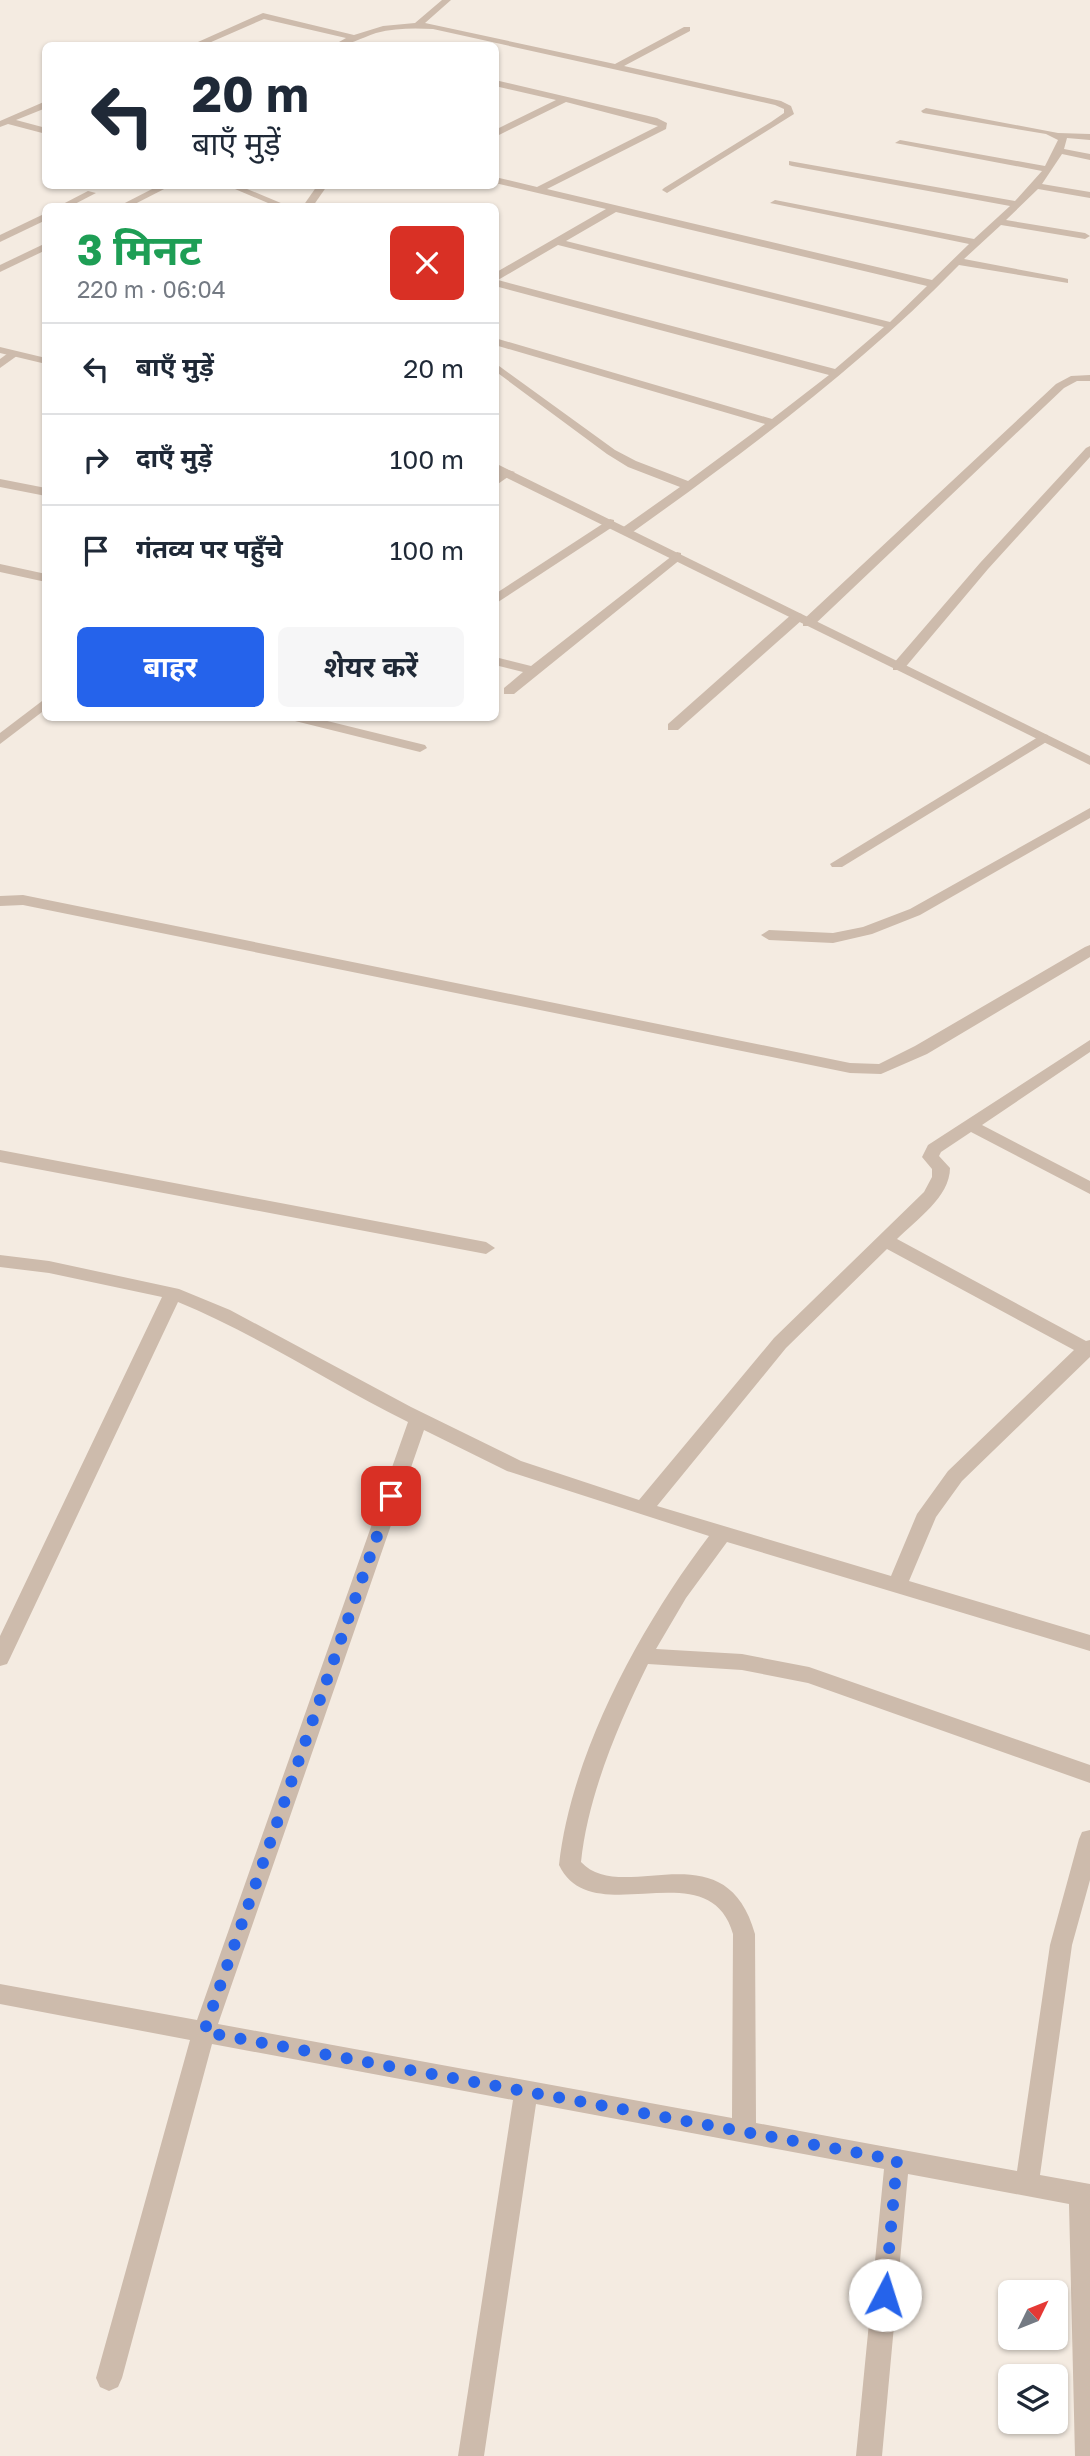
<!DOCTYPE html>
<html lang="hi">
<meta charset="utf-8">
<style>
body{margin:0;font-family:"Golos Text","Noto Sans Devanagari",sans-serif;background:#f6f6f7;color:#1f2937;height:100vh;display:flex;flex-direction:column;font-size:26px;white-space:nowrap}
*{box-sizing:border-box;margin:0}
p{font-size:23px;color:#747a83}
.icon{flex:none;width:38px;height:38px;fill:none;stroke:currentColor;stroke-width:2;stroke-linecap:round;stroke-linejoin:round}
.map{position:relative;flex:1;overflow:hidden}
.panel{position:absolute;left:42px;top:203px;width:457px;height:518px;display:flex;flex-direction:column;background:#fff;border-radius:10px;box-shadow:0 2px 5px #0004}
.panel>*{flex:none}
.top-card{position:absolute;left:42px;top:42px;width:457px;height:147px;border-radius:10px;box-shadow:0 2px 5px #0004;background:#fff;color:#1f2937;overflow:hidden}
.needle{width:46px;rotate:47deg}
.buttons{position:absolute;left:998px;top:2280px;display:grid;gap:14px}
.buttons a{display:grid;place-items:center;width:70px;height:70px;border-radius:10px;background:#fff;box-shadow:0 2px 5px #0004;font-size:35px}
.pin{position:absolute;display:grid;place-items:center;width:60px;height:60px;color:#fff;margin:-30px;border-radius:14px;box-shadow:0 4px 10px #0006}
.me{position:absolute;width:77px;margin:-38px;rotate:5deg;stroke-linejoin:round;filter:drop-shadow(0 0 5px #0008)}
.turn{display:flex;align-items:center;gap:24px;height:147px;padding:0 35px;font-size:32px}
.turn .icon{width:91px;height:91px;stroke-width:2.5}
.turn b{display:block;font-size:49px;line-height:60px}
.round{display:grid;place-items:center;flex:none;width:74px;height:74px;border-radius:10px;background:#f6f6f7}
.head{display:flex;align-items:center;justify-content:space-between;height:119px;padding:0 35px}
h1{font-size:42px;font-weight:700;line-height:52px;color:#1e9e55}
.cta{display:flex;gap:14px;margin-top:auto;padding:14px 35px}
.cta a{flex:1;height:80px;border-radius:10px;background:#2563eb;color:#fff;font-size:28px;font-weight:700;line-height:80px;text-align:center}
.cta a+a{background:#f6f6f7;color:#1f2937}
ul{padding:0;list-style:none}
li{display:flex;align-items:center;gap:21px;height:91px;padding:0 35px;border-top:2px solid #e0e1e3}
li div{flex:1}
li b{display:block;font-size:26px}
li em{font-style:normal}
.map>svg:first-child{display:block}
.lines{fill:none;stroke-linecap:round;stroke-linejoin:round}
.service{fill:#cdbbac;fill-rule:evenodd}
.minor{fill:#cdbbac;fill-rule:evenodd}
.tertiary{fill:#cdbbac;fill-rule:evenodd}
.route{stroke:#2563eb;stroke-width:12;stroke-dasharray:0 21.6}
</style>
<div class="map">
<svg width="1090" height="2456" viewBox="0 0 1090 2456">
<rect width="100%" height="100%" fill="#f4ebe1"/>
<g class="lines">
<g class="service">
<polygon points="797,613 802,614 802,620 678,730 668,730 668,724 792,614"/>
<polygon points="1043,734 1048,735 1048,741 842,867 832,867 830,864"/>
<polygon points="1090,808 1090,818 920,915 872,934 833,943 769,940 761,935 769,930 833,933 863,927 910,909"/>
<polygon points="23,895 850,1063 879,1064 915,1046 1085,947 1090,945 1090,957 927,1054 881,1074 850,1073 23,905 0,906 0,896"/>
<polygon points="0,1150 486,1242 495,1248 486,1254 0,1162"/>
</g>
<g class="minor">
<path d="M442 0H451L425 23 615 64 684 27H690V31L624 66 781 101 791 106 794 114 667 193 662 190 664 188 771 122 784 113V109L775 105 433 29C414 28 395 28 376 33 361 38 348 46 332 46L346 38 264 19 202 46H189L263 13 354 35 383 26 415 23Z"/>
<path d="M495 80 657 118 667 123 666 129 547 189 932 280 969 244 770 203 775 200 974 239 1010 206 792 166 789 165V161L1015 201 1042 171 895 143 900 140 1045 166 1058 140 1046 134 923 113 921 111 926 108 1058 133 1090 134V140L1067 138 1064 149 1090 154V160L1062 154 1042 184 1090 192V198L1038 189 1006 220 1085 233 1090 236 1085 239 1001 225 964 259 1064 278 1068 279V283L959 265C860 367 746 451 630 534H622V528L680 487 628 467 607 454 495 371V363L615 450 636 461 688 481 765 424 495 345V338L772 419 829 375 495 286V273L606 209 495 183V177L537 187 658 126 566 102 495 137V130L556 100 495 86ZM616 212 927 286 890 322 566 241ZM558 245 884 327 835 369 498 280Z"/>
<polygon points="46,101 46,108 16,120 46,128 46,134 8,124 0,127 0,121"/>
<polygon points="158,186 170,186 131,206 119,206"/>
<polygon points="228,186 240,186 288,206 275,206"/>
<polygon points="317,186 327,186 313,206 303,206"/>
<polygon points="88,191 96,193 71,206 59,206"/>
<polygon points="46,213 46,220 0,242 0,235"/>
<polygon points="46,243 46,250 0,272 0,265"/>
<polygon points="11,351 21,353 0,368 0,359"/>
<polygon points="1090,375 1090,381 1077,381 1064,388 813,626 803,626 803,620 1056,384 1071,376"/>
<polygon points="1090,446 1090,457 988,569 903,670 893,670 893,664 980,563 1086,448"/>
<polygon points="505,469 515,472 495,486 495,476"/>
<polygon points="0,479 46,488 46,496 0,487"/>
<polygon points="610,519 614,520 614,526 495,604 495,594"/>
<polygon points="677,552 681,553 681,559 514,694 504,694 504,688 523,672 495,665 495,657 531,666"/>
<polygon points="0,564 46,574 46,582 0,572"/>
<polygon points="46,698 46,709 0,744 0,733"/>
<polygon points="293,718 315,718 425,745 427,748 420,752 295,721"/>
<path d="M1090 1040V1052L982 1125 1090 1181V1194L971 1132 941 1152 939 1156 950 1168C950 1197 916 1220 897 1239L1086 1341 1090 1340V1357L962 1481 936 1517 909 1581 1090 1635V1651L727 1542 686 1598 656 1649 742 1654 809 1667 1090 1765V1783L808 1683 742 1670 648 1664C618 1725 588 1795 581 1862 622 1907 725 1826 755 1934L756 2123 1017 2171 1050 1945 1079 1839 1082 1832 1090 1830V1880L1072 1945 1040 2175 1090 2184V2456H1075L1069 2204 908 2174 882 2456H856L884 2169 536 2104 484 2456H458L513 2100 212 2044 122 2378 118 2387 109 2391 100 2387 96 2378 190 2040 0 2004V1984L197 2020 408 1422C330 1383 258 1335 178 1302L10 1658 7 1664 0 1666V1636L162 1297 49 1273 0 1267V1255L49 1261 179 1289 230 1310 411 1407 521 1461 639 1500 774 1338 924 1192 932 1177V1169L922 1157 928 1145ZM887 1249 1074 1350 948 1471 917 1514 891 1576 657 1506 786 1348ZM424 1430 507 1471 709 1536C642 1624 571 1753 559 1865 592 1934 709 1849 733 1934L732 2118 218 2024Z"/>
</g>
<g class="tertiary">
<polygon points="0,347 46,358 46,364 0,353"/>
<polygon points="495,463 1090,756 1090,765 495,472"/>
</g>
</g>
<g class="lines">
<polyline class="route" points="391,1496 204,2032 897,2160 885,2295"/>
</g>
</svg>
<div class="buttons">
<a><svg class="needle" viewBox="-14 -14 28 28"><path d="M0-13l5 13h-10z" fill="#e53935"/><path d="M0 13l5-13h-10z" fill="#747a83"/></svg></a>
<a><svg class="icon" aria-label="layers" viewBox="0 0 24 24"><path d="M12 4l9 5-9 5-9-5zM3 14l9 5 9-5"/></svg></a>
</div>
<div class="pin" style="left:391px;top:1496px;background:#d93025"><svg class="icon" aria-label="arrive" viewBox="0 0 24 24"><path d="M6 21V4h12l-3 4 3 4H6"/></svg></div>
<svg class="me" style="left:885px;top:2295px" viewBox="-20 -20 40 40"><circle r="19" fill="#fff"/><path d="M0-13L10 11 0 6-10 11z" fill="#2563eb"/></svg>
<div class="top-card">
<div class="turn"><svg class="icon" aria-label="left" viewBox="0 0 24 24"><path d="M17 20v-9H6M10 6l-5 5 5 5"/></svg><div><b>20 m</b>बाएँ मुड़ें</div></div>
</div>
<section class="panel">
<div class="head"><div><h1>3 मिनट</h1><p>220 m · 06:04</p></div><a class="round" style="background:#d93025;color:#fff"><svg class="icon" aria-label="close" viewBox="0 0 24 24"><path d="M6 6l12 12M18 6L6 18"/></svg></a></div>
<ul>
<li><svg class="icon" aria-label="left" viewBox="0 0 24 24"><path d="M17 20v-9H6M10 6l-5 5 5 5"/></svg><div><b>बाएँ मुड़ें</b></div><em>20 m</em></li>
<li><svg class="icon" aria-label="right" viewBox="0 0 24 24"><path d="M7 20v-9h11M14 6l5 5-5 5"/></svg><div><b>दाएँ मुड़ें</b></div><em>100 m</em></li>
<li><svg class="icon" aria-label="arrive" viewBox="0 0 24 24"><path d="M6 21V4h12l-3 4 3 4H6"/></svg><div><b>गंतव्य पर पहुँचे</b></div><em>100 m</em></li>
</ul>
<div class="cta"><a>बाहर</a><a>शेयर करें</a></div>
</section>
</div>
